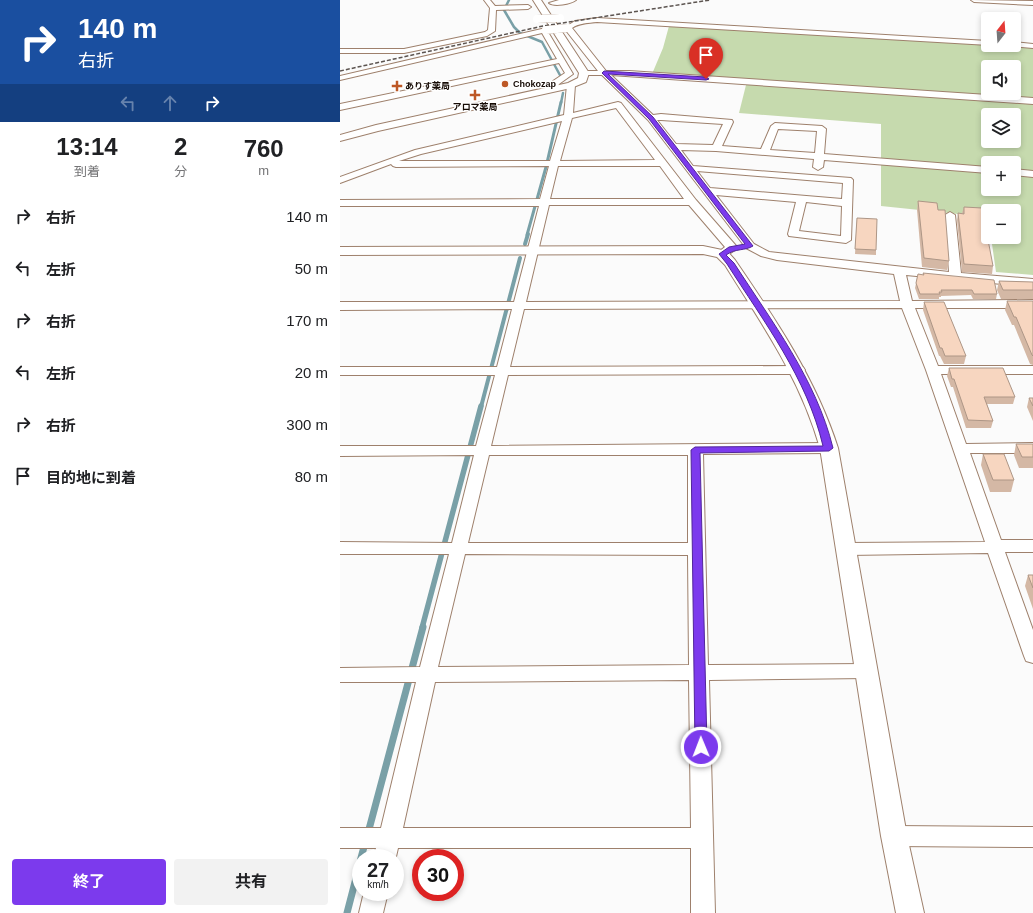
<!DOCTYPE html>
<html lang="ja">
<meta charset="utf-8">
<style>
body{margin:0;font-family:Arial,"Noto Sans JP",sans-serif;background:#f2f2f2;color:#202124;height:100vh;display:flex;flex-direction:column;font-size:15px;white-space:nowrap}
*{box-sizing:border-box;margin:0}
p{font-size:13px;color:#757577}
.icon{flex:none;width:22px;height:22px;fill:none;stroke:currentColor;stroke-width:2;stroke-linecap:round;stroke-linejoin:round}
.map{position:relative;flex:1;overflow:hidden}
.panel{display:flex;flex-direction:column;background:#fff;width:340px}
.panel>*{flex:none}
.top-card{background:#1a4fa0;color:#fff;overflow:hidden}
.needle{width:26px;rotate:17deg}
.buttons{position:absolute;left:641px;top:12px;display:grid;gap:8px}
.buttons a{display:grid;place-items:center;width:40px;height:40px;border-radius:4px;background:#fff;box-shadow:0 2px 6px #0003;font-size:20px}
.speed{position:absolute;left:12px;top:849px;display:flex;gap:8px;font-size:20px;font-weight:700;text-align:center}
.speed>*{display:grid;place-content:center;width:52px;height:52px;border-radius:50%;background:#fff;box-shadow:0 2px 6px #0003;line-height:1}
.speed small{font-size:10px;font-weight:400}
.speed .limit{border:6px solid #d22;background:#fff;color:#111}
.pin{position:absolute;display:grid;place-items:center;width:34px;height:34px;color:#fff;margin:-41px -17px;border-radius:50% 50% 50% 0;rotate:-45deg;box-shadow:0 0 4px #0007}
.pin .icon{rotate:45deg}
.me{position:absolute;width:44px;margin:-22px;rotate:359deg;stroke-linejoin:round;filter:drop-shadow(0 0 3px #0008)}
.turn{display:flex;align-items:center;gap:14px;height:84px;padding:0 12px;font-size:18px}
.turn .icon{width:52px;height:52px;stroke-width:2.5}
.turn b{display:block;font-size:28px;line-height:34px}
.lanes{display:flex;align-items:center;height:38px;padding:0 12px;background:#0003;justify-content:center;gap:20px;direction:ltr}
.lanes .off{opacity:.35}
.eta{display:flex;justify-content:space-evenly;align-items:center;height:68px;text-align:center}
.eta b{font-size:24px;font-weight:700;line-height:28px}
.cta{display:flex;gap:8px;margin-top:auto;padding:8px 12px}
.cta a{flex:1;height:46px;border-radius:4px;background:#7c3aed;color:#fff;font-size:16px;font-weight:700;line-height:46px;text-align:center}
.cta a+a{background:#f2f2f2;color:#202124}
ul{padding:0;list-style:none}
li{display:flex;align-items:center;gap:12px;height:52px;padding:0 12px}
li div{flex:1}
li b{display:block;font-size:15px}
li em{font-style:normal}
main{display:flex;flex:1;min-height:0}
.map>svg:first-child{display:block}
.green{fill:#c6daae;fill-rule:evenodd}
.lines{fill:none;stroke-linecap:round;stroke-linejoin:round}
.stream-far4{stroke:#79a0a7;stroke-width:2.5}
.stream-far3{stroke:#79a0a7;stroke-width:3}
.stream-far2{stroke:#79a0a7;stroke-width:4}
.stream-far1{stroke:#79a0a7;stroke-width:5.5}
.stream{stroke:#79a0a7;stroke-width:7}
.minor-casing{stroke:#9e806c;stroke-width:2}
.tertiary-casing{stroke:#9e806c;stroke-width:2}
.minor{fill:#fff;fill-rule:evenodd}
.tertiary{fill:#fff;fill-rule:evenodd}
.rail{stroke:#5c5450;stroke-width:1.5;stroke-dasharray:4 2;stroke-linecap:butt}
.minor-bridge-casing{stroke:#9e806c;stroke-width:8;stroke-linecap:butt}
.minor-bridge{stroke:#fff;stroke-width:8}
.wall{fill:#d4b8a5}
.building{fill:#f7d6c0;stroke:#ad9686}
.route{fill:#7c3aed;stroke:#51269a}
.poi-dot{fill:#bd5826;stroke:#fff;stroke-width:1.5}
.labels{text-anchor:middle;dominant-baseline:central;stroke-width:3;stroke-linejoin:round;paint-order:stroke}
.far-poi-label{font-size:9px;font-weight:bold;fill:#160b05;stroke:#fff;text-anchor:start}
</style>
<main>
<section class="panel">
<div class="top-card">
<div class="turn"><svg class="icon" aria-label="right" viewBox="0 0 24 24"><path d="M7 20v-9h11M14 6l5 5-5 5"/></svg><div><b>140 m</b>右折</div></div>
<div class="lanes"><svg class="icon off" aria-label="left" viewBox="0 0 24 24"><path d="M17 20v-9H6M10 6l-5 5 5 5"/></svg><svg class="icon off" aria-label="ahead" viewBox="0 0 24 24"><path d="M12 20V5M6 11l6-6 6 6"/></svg><svg class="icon" aria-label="right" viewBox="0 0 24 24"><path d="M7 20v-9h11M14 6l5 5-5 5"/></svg></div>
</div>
<div class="eta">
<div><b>13:14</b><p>到着</p></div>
<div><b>2</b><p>分</p></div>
<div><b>760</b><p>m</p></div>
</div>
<ul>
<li><svg class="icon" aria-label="right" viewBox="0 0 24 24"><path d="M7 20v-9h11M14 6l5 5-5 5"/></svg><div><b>右折</b></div><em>140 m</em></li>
<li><svg class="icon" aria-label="left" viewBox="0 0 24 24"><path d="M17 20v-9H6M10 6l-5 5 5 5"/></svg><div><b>左折</b></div><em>50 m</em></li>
<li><svg class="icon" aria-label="right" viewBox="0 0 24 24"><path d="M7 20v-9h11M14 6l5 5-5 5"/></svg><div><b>右折</b></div><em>170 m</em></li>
<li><svg class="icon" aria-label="left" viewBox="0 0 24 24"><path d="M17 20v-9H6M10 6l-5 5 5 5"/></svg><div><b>左折</b></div><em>20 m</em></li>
<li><svg class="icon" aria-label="right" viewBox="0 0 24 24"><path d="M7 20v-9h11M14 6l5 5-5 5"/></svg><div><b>右折</b></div><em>300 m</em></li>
<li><svg class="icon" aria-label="arrive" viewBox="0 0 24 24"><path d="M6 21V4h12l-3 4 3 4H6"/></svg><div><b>目的地に到着</b></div><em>80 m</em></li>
</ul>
<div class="cta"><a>終了</a><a>共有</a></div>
</section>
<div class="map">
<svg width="693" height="913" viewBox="0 0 693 913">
<rect width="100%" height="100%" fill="#fbfbfb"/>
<path class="green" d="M329 26 693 47V275L656 272 651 237H674V211H648V219L647 217 541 206V124L399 113 407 81 312 74 323 48ZM648 67H674V93H648ZM648 115H674V141H648ZM648 163H674V189H648Z"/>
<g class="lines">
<g class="stream-far4">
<polyline points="169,0 164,10 174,27 180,33 202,42 221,77"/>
<polyline points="221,103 223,93"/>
</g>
<polyline class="stream-far3" points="187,235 206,167 221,102"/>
<g class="stream-far2">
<polyline points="185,244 188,234"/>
<polyline points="141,407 180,258"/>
</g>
<polyline class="stream-far1" points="82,628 141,406"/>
<g class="stream">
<polyline points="28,833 83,627"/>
<polyline points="21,858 25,843"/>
<polyline points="7,913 21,859"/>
</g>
<g class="minor-casing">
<g id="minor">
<polygon points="144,0 150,0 155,6 188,5 191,7 188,9 156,10 155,31 147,36 64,53 0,53 0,49 64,49 145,32 148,30 150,8"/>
<path d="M219 0H236C231 4 214 7 209 3Z"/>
<polygon points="631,0 693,1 693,5 634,2"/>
<path d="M257 18 648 41 649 45 257 22C248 23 239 23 232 28L266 71H289L693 98V104L271 75 313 115 321 114 392 120 393 122 382 146 421 149 431 126 435 123 482 126 486 129 484 154 648 167V173L484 160 483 167 478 170 473 167 474 159 376 151 341 150 353 166 511 178 513 180 511 240 506 243 449 236 448 234 456 202 376 195 414 244 429 252 609 272 605 215 610 212 615 215 621 273 693 279V287L566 275 572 301 693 300V308H575L598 366H693V374H601L626 444 693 443V453H630L661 540H693V552H665L693 630V663L686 661 684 656 648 553 507 555 501 553 499 549 501 545 507 543 645 542 586 370 562 308 184 309 170 367 458 366 463 367 465 370 463 373 458 374 168 375 151 446 489 443 494 445 496 448 494 451 489 453 363 454 368 665 527 664 534 666 536 671 534 676 527 678 369 680 375 913H351V848H58L55 861V858H34L36 848H0V828H41L76 682H0V668L80 667 109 554H0V542L112 543 134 455 0 456V446H136L155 375H0V367H157L172 309 0 310V302H174L199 206H0V200L200 199 209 166 56 167 53 166 51 164 0 183V177L75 150 224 115 227 85 231 83 235 85 233 113 278 102 281 103 356 200 398 248 386 256H378L376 254 385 247 349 205H209L186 302 560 301 554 274 437 260 421 256 406 248 308 120 262 75H244L240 73 244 71H258L224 28 235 21ZM276 108 315 160 220 161 232 118ZM317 120H321L383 124 373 145 336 144ZM222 121 210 161H59L81 154ZM438 129 477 131 475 153 430 150ZM218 166H320L344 199H210ZM357 171 503 183 502 199 370 188ZM466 202 502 206 501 236 459 231ZM149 455H348V543H128ZM125 554 348 555 349 665 98 667ZM349 680 351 828H63L95 682Z"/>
<polygon points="206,28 210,30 208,32 233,74 219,84 216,91 213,91 209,89 213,81 225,73 219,63 0,110 0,104 217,59 202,33 0,80 0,76"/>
<polygon points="674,42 693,44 693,48 671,46 674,45"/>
<polygon points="674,169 693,171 693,177 674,175"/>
<polygon points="554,826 693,827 693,847 554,846 546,843 543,836 546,829"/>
<polygon points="24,892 48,892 43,913 19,913"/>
</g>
</g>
<g class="tertiary-casing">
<g id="tertiary">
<polygon points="193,0 201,0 249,73 246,82 231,88 38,131 0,141 0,135 36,125 228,83 238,78 239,73"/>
<path d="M363 246 387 251 395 260C436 320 476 379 498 448L567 836 584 913H556L541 836 480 448C460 378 423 326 385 265L377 257 363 254 0 255V247Z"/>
</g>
</g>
<use href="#minor" class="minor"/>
<use href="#tertiary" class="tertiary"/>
<polyline class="rail" points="0,71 203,26 370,0"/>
<g class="minor-bridge-casing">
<g id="minor-bridge">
<polyline points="197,19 220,18"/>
<polyline points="206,30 228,28"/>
</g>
</g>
<use href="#minor-bridge" class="minor-bridge"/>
</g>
<g class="wall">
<polygon points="578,201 598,210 609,261 607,270 582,267 577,210"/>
<polygon points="624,207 653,266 652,274 622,272 617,220 618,213 622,213"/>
<polygon points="517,218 536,250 536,255 515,254"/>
<polygon points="583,273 657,294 656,299 633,299 631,295 601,296 601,297 599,297 599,299 579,299 575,288 578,274 583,275"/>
<polygon points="659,281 693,282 693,299 661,299 657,290"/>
<polygon points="667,301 693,301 693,365 690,364 674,325 672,325 665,310"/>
<polygon points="584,302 626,356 624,364 604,364 600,356 599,356 583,310"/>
<polygon points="609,368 675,397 673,404 647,404 653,421 651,428 626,428 613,387 611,387 607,376"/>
<polygon points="689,398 693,398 693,421 687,407"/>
<polygon points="676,444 693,444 693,468 679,468 674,455"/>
<polygon points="643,454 674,480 671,492 650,492 641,465"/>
<polygon points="688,575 693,575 693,609 685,586"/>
</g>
<g class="building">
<polygon points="578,201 597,203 598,210 605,210 609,261 584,258"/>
<polygon points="624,207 642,208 653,266 624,264 618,213 624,214"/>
<polygon points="517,218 537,219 536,250 515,249"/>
<polygon points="583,273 654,280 657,294 634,294 632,290 601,290 602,292 599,292 600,294 580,294 576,283 578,274 584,275"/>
<polygon points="659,281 693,282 693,290 663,290"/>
<polygon points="667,301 693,301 693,356 692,355 676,317 674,317"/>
<polygon points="584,302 604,302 626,356 605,356 602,348 600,348"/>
<polygon points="609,368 663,368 675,397 644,397 653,421 628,420 614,379 612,379"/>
<polygon points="689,398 693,398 693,406"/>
<polygon points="676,444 693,444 693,457 682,457"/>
<polygon points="643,454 664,454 674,480 653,480"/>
<polygon points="688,575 693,575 693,588"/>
</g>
<path class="route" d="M264 71 366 77 369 79 366 80 268 74 313 117 413 246C405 251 396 248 386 255L394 263C432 322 476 379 493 448L489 451 360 453 367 747 365 750 361 752 356 750 355 747 351 450 355 447 483 446C467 378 424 322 387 264L379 254 389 247 405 244 309 119 262 73Z"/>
<g class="poi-dot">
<circle cx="165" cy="84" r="4"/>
<path d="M55 80h4v4h4v4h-4v4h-4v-4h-4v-4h4z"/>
<path d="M133 89h4v4h4v4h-4v4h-4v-4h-4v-4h4z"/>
</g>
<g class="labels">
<g class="far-poi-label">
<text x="173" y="84">Chokozap</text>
<text x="65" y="86">ありす薬局</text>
<text x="135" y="107" text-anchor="middle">アロマ薬局</text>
</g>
</g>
</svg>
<div class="buttons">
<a><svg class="needle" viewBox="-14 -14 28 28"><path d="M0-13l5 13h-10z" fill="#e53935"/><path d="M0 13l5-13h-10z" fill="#757577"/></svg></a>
<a><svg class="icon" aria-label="sound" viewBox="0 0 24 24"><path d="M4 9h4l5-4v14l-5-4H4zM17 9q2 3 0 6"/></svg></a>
<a><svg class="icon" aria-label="layers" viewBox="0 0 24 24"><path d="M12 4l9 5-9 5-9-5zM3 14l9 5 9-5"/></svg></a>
<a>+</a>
<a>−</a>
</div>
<div class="speed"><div>27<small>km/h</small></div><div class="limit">30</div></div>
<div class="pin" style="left:366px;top:79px;background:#d93025"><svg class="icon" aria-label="arrive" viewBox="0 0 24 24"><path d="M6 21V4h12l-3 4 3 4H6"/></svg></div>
<svg class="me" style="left:361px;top:747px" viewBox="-20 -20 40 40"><circle r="17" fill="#7c3aed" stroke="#fff" stroke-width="3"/><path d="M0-11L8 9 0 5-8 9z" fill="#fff"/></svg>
</div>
</main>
